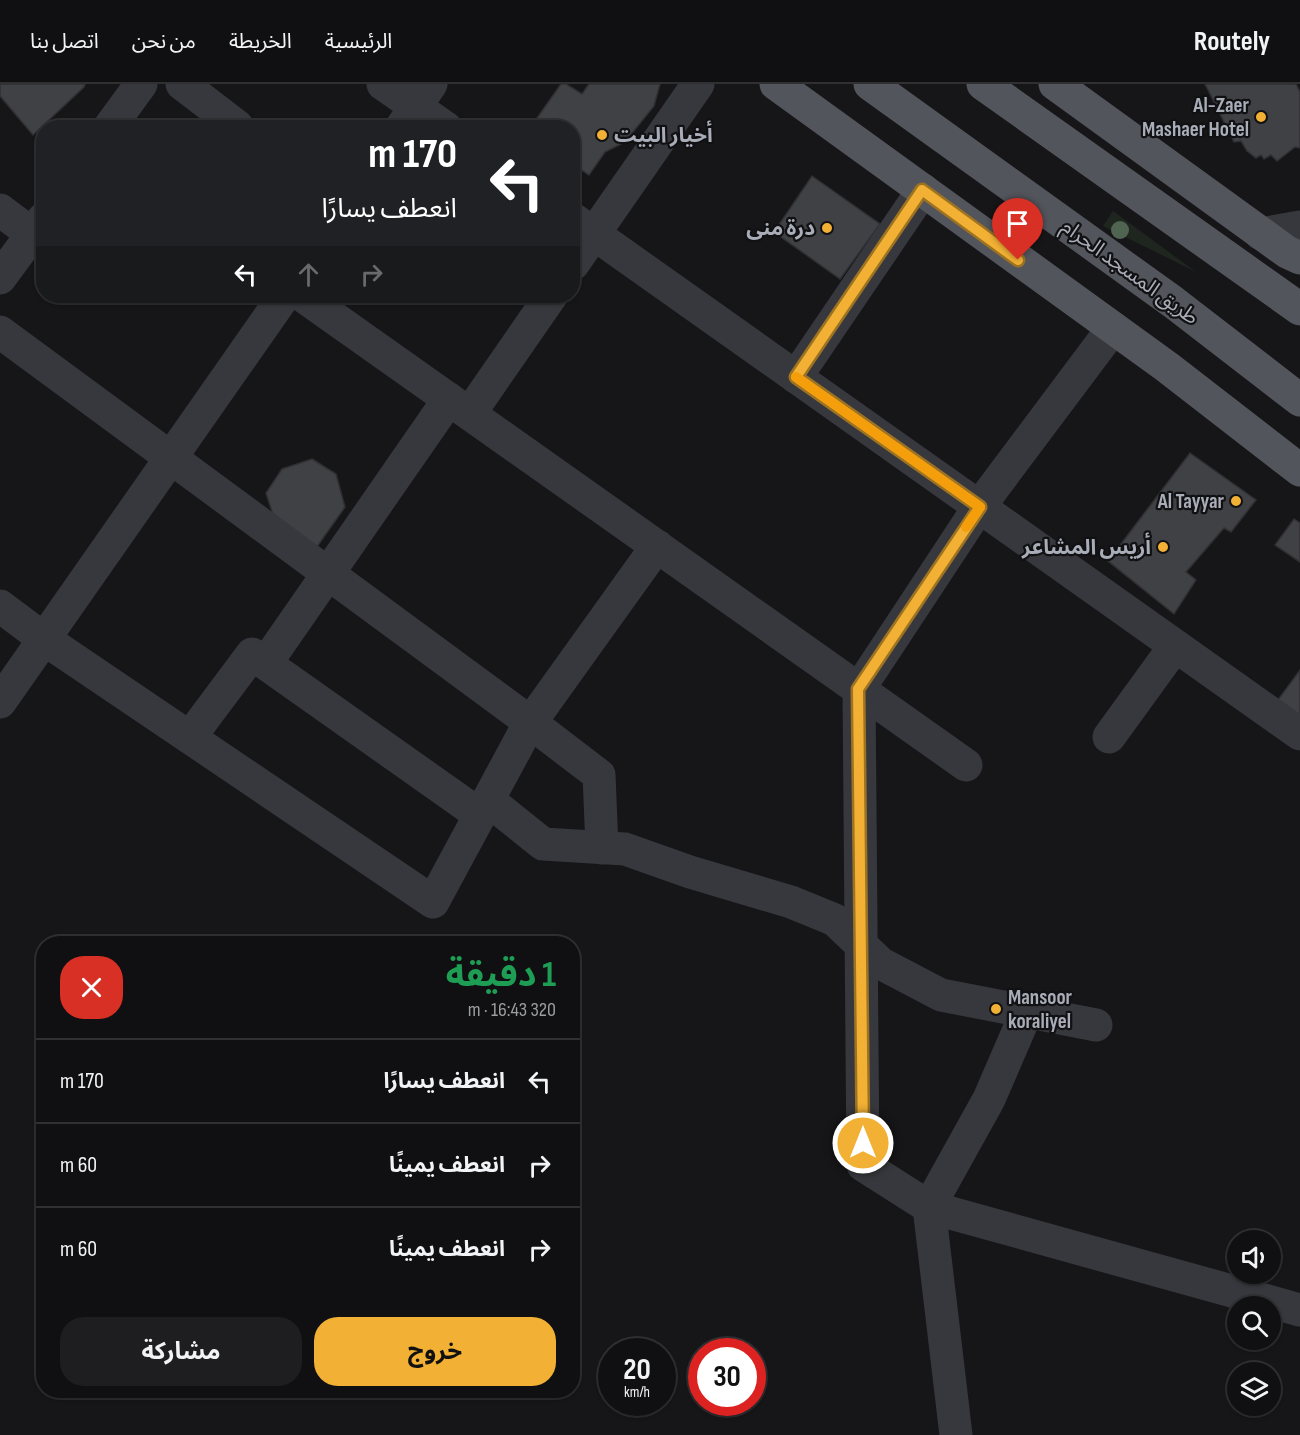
<!DOCTYPE html>
<html lang="ar">
<meta charset="utf-8">
<style>
body{margin:0;font-family:"Sofia Sans Condensed","Noto Sans Arabic",sans-serif;background:#1e1e20;color:#f1f3f6;direction:rtl;height:100vh;display:flex;flex-direction:column;font-size:22px;white-space:nowrap}
*{box-sizing:border-box;margin:0}
p{font-size:20px;color:#9c9d9f}
.icon{flex:none;width:33px;height:33px;fill:none;stroke:currentColor;stroke-width:2;stroke-linecap:round;stroke-linejoin:round}
.map{position:relative;flex:1;overflow:hidden;direction:ltr}
.drawer{position:absolute;left:36px;top:852px;width:544px;height:462px;display:flex;flex-direction:column;background:#101012;border-radius:24px;box-shadow:0 2px 4px #0004,0 0 0 2px #303032;direction:rtl}
.drawer>*{flex:none}
.hud{position:absolute;left:36px;top:36px;width:544px;height:183px;border-radius:24px;box-shadow:0 2px 4px #0004,0 0 0 2px #303032;direction:rtl;background:#202124;color:#fff;overflow:hidden}
.buttons{position:absolute;left:1227px;top:1146px;display:grid;gap:12px}
.buttons a{display:grid;place-items:center;width:54px;height:54px;border-radius:50%;background:#101012;box-shadow:0 2px 4px #0004,0 0 0 2px #303032;font-size:30px}
.speed{position:absolute;left:598px;top:1254px;display:flex;gap:12px;font-size:30px;font-weight:700;text-align:center}
.speed>*{display:grid;place-content:center;width:78px;height:78px;border-radius:50%;background:#101012;box-shadow:0 2px 4px #0004,0 0 0 2px #303032;line-height:1}
.speed small{font-size:15px;font-weight:400}
.speed .limit{border:9px solid #d22;background:#fff;color:#111}
.pin{position:absolute;display:grid;place-items:center;width:51px;height:51px;color:#fff;margin:-62px -26px;border-radius:50% 50% 50% 0;rotate:-45deg;box-shadow:0 0 6px #0007}
.pin .icon{rotate:45deg}
.me{position:absolute;width:66px;margin:-33px;rotate:0deg;stroke-linejoin:round;filter:drop-shadow(0 0 4px #0008)}
.turn{display:flex;align-items:center;gap:21px;height:126px;padding:0 24px;font-size:27px}
.turn .icon{width:78px;height:78px;stroke-width:2.5}
.turn b{display:block;font-size:42px;line-height:51px}
.lanes{display:flex;align-items:center;height:57px;padding:0 24px;background:#0003;justify-content:center;gap:30px;direction:ltr}
.lanes .off{opacity:.35}
.round{display:grid;place-items:center;flex:none;width:63px;height:63px;border-radius:24px;background:#1e1e20}
.overview{display:flex;align-items:center;justify-content:space-between;height:102px;padding:0 24px}
h1{font-size:36px;font-weight:700;line-height:45px;color:#1e9e55}
.primary-button{display:flex;gap:12px;margin-top:auto;padding:12px 24px}
.primary-button a{flex:1;height:69px;border-radius:24px;background:#f2b134;color:#111;font-size:24px;font-weight:700;line-height:69px;text-align:center}
.primary-button a+a{background:#1e1e20;color:#f1f3f6}
ul{padding:0;list-style:none}
li{display:flex;align-items:center;gap:18px;height:84px;padding:0 24px;border-top:2px solid #303032}
li div{flex:1}
li b{display:block;font-size:22px}
li em{font-style:normal}
header{display:flex;align-items:center;gap:36px;box-sizing:border-box;height:84px;padding:0 30px;background:#101012;border-bottom:2px solid #303032}
header strong{font-size:28px}
nav{display:flex;gap:33px;margin-inline-start:auto;font-size:21px}
.map>svg:first-child{display:block}
.green{fill:#1e261f}
.building{fill:#404145;stroke:#303034;stroke-width:1.5}
.lines{fill:none;stroke-linecap:round;stroke-linejoin:round}
.minor{stroke:#37383d;stroke-width:33}
.major{stroke:#53555c;stroke-width:33}
.tree{fill:#506452}
.route-casing{stroke:#9d7322;stroke-width:15}
.route{stroke:#f2b134;stroke-width:10}
.slow{stroke:#f59e0b;stroke-width:10}
.poi-dot{fill:#f2b134;stroke:#111113;stroke-width:2}
.labels{text-anchor:middle;dominant-baseline:central;stroke-width:4.5;stroke-linejoin:round;paint-order:stroke}
.poi-label{font-size:21px;font-weight:bold;fill:#a8adb8;stroke:#111113;text-anchor:end}
.street-label{font-size:21px;fill:#a8adb8;stroke:#111113}
</style>
<header>
<strong>Routely</strong>
<nav><a>الرئيسية</a><a>الخريطة</a><a>من نحن</a><a>اتصل بنا</a></nav>
</header>
<div class="map">
<svg width="1300" height="1351" viewBox="0 0 1300 1351">
<rect width="100%" height="100%" fill="#161618"/>
<polygon class="green" points="1113,127 1196,188 1103,142"/>
<g class="building">
<polygon points="0,0 85,0 84,3 33,51 0,12"/>
<polygon points="561,0 566,0 582,10 589,0 660,0 654,22 625,58 605,68 589,91 573,80 573,44 530,44"/>
<polygon points="1205,0 1296,0 1300,8 1300,64 1295,63 1277,77 1271,71 1264,75 1261,71 1256,74 1247,67 1241,57 1234,58"/>
<polygon points="812,92 880,140 840,195 774,148"/>
<polygon points="1190,369 1256,416 1231,448 1224,444 1186,488 1196,496 1174,530 1108,477"/>
<polygon points="312,375 336,390 345,423 314,467 276,440 266,409 282,385"/>
<polygon points="1294,435 1300,439 1300,478 1275,461"/>
<polygon points="1300,586 1300,636 1275,620"/>
</g>
<g class="lines">
<g class="minor">
<polyline points="182,0 237,42 236,44"/>
<polyline points="383,0 446,44"/>
<polyline points="109,44 141,0"/>
<polyline points="401,44 431,0"/>
<polyline points="0,126 44,159"/>
<polyline points="573,135 1300,650"/>
<polyline points="1261,150 1300,143"/>
<polyline points="573,180 698,0"/>
<polyline points="0,194 44,134"/>
<polyline points="303,212 966,681"/>
<polyline points="1113,244 979,423 859,605 863,1081 929,1123 1300,1226"/>
<polyline points="0,248 531,639 599,691 602,764"/>
<polyline points="796,293 923,106"/>
<polyline points="470,329 551,212"/>
<polyline points="0,522 44,555 433,818 528,642 657,462"/>
<polyline points="266,579 449,315"/>
<polyline points="0,618 284,212"/>
<polyline points="190,653 252,570 480,731"/>
<polyline points="1109,653 1175,562"/>
<polyline points="488,716 543,760 625,765 690,788 791,818 835,836 880,879 941,911 1096,941"/>
<polyline points="956,1351 929,1123 989,1015 1027,927"/>
</g>
<g class="major">
<polyline points="776,0 1167,283 1300,386"/>
<polyline points="870,0 1173,218 1300,316"/>
<polyline points="983,0 1300,225"/>
<polyline points="1055,0 1287,168 1300,174"/>
</g>
</g>
<circle class="tree" cx="1120" cy="146" r="9"/>
<g class="lines">
<g class="route-casing">
<polyline id="route" points="863,1059 858,605 980,423 796,293 922,106 1018,176"/>
</g>
<use href="#route" class="route"/>
<polyline class="slow" points="796,293 980,423 966,443"/>
</g>
<g class="poi-dot">
<circle cx="1261" cy="33" r="6"/>
<circle cx="602" cy="51" r="6"/>
<circle cx="827" cy="144" r="6"/>
<circle cx="1236" cy="417" r="6"/>
<circle cx="1163" cy="463" r="6"/>
<circle cx="996" cy="925" r="6"/>
</g>
<g class="labels">
<g class="poi-label">
<text x="1249" y="21">Al-Zaer<tspan x="1249" dy="24">Mashaer Hotel</tspan></text>
<text x="614" y="51" text-anchor="start">أخيار البيت</text>
<text x="815" y="144">درة منى</text>
<text x="1224" y="417">Al Tayyar</text>
<text x="1151" y="463">أريس المشاعر</text>
<text x="1008" y="913" text-anchor="start">Mansoor<tspan x="1008" dy="24">koraliyel</tspan></text>
</g>
<g class="street-label">
<text transform="translate(1130 188) rotate(36)">طريق المسجد الحرام</text>
</g>
</g>
</svg>
<div class="buttons">
<a><svg class="icon" aria-label="sound" viewBox="0 0 24 24"><path d="M4 9h4l5-4v14l-5-4H4zM17 9q2 3 0 6"/></svg></a>
<a><svg class="icon" aria-label="search" viewBox="0 0 24 24"><circle cx="10" cy="10" r="6"/><path d="M15 15l6 6"/></svg></a>
<a><svg class="icon" aria-label="layers" viewBox="0 0 24 24"><path d="M12 4l9 5-9 5-9-5zM3 14l9 5 9-5"/></svg></a>
</div>
<div class="speed"><div>20<small>km/h</small></div><div class="limit">30</div></div>
<div class="pin" style="left:1018px;top:176px;background:#d93025"><svg class="icon" aria-label="arrive" viewBox="0 0 24 24"><path d="M6 21V4h12l-3 4 3 4H6"/></svg></div>
<svg class="me" style="left:863px;top:1059px" viewBox="-20 -20 40 40"><circle r="17" fill="#f2b134" stroke="#fff" stroke-width="3"/><path d="M0-11L8 9 0 5-8 9z" fill="#fff"/></svg>
<div class="hud">
<div class="turn"><svg class="icon" aria-label="left" viewBox="0 0 24 24"><path d="M17 20v-9H6M10 6l-5 5 5 5"/></svg><div><b>170 m</b>انعطف يسارًا</div></div>
<div class="lanes"><svg class="icon" aria-label="left" viewBox="0 0 24 24"><path d="M17 20v-9H6M10 6l-5 5 5 5"/></svg><svg class="icon off" aria-label="ahead" viewBox="0 0 24 24"><path d="M12 20V5M6 11l6-6 6 6"/></svg><svg class="icon off" aria-label="right" viewBox="0 0 24 24"><path d="M7 20v-9h11M14 6l5 5-5 5"/></svg></div>
</div>
<section class="drawer">
<div class="overview"><div><h1>1 دقيقة</h1><p>320 m · 16:43</p></div><a class="round" style="background:#d93025;color:#fff"><svg class="icon" aria-label="close" viewBox="0 0 24 24"><path d="M6 6l12 12M18 6L6 18"/></svg></a></div>
<ul>
<li><svg class="icon" aria-label="left" viewBox="0 0 24 24"><path d="M17 20v-9H6M10 6l-5 5 5 5"/></svg><div><b>انعطف يسارًا</b></div><em>170 m</em></li>
<li><svg class="icon" aria-label="right" viewBox="0 0 24 24"><path d="M7 20v-9h11M14 6l5 5-5 5"/></svg><div><b>انعطف يمينًا</b></div><em>60 m</em></li>
<li><svg class="icon" aria-label="right" viewBox="0 0 24 24"><path d="M7 20v-9h11M14 6l5 5-5 5"/></svg><div><b>انعطف يمينًا</b></div><em>60 m</em></li>
</ul>
<div class="primary-button"><a>خروج</a><a>مشاركة</a></div>
</section>
</div>
